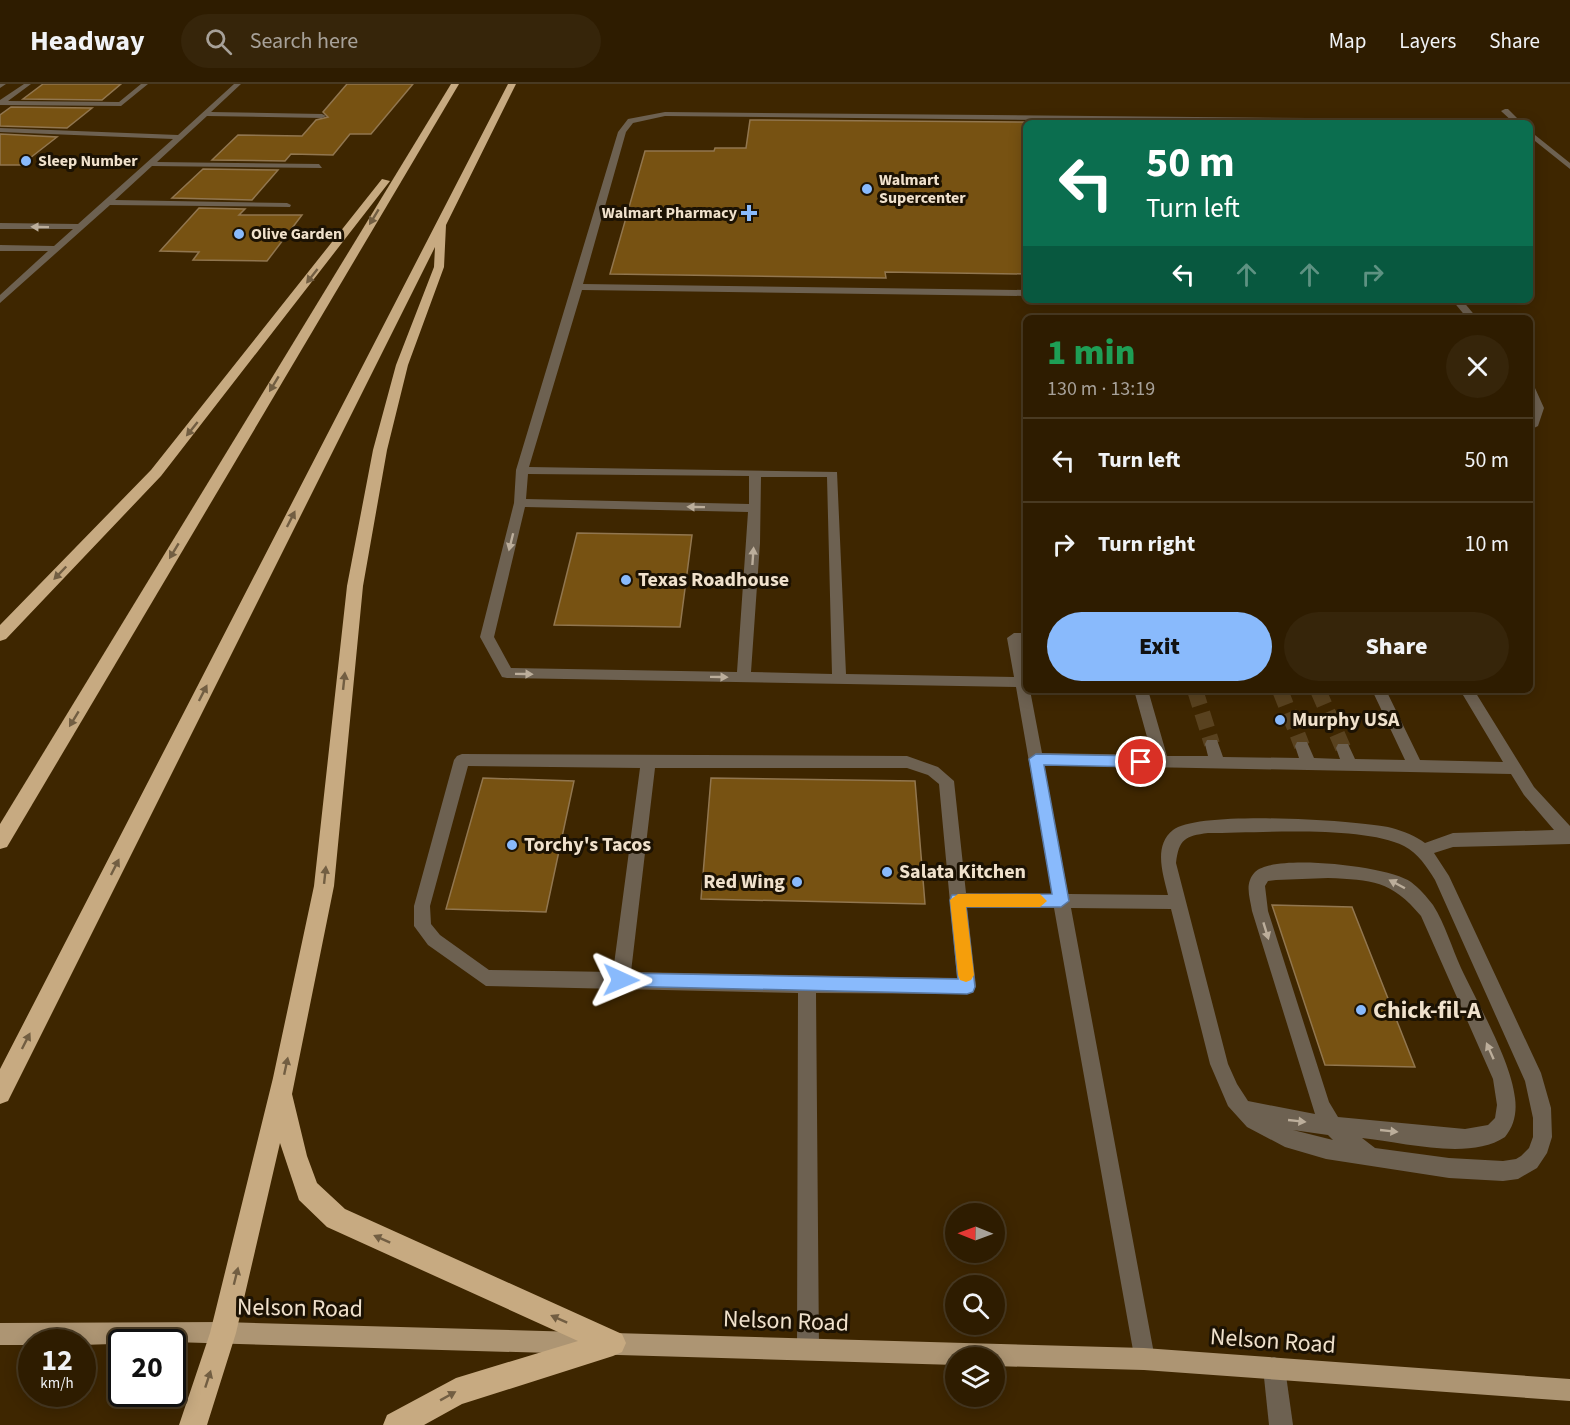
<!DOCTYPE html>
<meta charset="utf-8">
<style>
body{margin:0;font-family:"Source Sans 3",sans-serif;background:#36250a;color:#f1f3f6;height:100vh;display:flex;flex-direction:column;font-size:22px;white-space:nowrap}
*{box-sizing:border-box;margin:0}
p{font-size:20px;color:#a7a199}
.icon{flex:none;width:33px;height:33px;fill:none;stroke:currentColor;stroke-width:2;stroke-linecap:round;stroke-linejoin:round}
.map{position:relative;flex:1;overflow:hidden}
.panel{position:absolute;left:1023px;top:231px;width:510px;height:378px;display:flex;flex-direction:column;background:#2e1c00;border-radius:9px;box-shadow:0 3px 15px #0003,0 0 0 2px #493a22}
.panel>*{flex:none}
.top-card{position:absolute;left:1023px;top:36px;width:510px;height:183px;border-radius:9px;box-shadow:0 3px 15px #0003,0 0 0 2px #493a22;background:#0b6e4f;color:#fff;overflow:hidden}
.needle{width:39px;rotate:271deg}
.tools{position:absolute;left:945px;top:1119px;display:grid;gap:12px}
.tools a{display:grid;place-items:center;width:60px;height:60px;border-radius:50%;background:#2e1c00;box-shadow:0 3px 15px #0003,0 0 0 2px #493a22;font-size:30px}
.speed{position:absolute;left:18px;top:1245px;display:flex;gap:12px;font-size:30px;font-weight:700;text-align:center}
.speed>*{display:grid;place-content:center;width:78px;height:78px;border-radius:50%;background:#2e1c00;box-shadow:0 3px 15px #0003,0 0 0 2px #493a22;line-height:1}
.speed small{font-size:15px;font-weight:400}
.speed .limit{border:3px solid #111;border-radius:9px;background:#fff;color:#111}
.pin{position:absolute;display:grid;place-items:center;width:51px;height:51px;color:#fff;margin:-26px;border:3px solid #fff;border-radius:50%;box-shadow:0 2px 6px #0007}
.me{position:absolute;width:66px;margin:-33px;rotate:91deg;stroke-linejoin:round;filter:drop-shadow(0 0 4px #0008)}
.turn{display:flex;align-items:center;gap:21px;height:126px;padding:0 24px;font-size:27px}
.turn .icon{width:78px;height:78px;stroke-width:2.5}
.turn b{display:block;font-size:42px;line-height:51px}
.lanes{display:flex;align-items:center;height:57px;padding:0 24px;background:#0003;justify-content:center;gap:30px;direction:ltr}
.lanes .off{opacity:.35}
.round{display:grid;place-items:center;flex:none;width:63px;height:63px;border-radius:32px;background:#36250a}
.head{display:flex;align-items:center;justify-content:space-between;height:102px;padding:0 24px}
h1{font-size:36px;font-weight:800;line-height:45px;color:#1e9e55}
.button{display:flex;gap:12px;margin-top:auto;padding:12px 24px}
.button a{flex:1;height:69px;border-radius:36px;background:#89bafc;color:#111;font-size:24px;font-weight:800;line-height:69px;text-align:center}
.button a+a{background:#36250a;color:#f1f3f6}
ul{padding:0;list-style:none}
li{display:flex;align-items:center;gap:18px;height:84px;padding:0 24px;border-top:2px solid #493a22}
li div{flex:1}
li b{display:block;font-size:22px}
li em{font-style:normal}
header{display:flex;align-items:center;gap:36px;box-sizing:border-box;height:84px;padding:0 30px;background:#2e1c00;border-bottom:2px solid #493a22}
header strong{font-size:28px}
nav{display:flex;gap:33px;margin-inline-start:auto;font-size:21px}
.search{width:420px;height:54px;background:#36250a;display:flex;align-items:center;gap:15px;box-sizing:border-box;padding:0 21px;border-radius:33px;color:#a7a199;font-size:22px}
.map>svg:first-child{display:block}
.building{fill:#775212;stroke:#91764f;stroke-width:1.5}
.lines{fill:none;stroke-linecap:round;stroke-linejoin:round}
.minor-tunnel{stroke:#59421f;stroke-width:16;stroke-dasharray:16 8;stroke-linecap:butt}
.minor{fill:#6d6151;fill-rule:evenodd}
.major{fill:#ad9573;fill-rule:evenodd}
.highway{fill:#c7aa81;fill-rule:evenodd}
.oneway{fill:#725e42}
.oneway2{fill:#bcae9b}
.route{fill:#89bafc;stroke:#5979a4;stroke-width:1.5}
.slow{fill:#f59e0b}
.poi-dot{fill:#89bafc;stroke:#1c1203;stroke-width:2}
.labels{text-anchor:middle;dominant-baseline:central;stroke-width:6;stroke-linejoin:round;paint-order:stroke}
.far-poi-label{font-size:16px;font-weight:bold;fill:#f0e1cc;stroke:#1c1203;text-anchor:start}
.poi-label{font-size:20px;font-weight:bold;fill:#f0e1cc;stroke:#1c1203;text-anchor:start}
.near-poi-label{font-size:24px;font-weight:bold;fill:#f0e1cc;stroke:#1c1203;text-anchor:start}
.near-street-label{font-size:24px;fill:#f0e1cc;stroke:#1c1203}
</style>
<header>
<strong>Headway</strong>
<div class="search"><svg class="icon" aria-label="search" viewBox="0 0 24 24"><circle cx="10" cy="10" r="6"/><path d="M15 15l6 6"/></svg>Search here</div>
<nav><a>Map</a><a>Layers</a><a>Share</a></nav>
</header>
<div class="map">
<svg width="1570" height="1341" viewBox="0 0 1570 1341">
<rect width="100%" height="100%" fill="#3e2600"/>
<g class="building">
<polygon points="43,0 121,0 102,16 23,15"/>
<polygon points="347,0 413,0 371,50 350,50 333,71 291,70 285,77 212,76 238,51 302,52 316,36 328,33 323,28"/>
<polygon points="11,23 92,24 67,44 0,42 0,31"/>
<polygon points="750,36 1026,38 1026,190 885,188 886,194 610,190 645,67 714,67 715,64 746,64"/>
<polygon points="0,50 57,53 21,81 0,81"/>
<polygon points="203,85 278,86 252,116 172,114"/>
<polygon points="199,124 245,125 239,131 302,131 267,177 193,176 199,168 160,167"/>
<polygon points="577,449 692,451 680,543 554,541"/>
<polygon points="483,694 574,697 546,828 446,825"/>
<polygon points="711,694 915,697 925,820 701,815"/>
<polygon points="1272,821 1352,823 1415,983 1325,981"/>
</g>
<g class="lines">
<g class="minor-tunnel">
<polyline points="1195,606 1212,660"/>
<polyline points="1280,606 1302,662"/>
<polyline points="1318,606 1343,664"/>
</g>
<g class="minor">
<polygon points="0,0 6,0 0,4"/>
<polygon points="24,0 31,0 8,17 119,18 141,0 148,0 121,22 0,21 0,16"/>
<polygon points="234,0 241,0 211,28 322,30 326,32 322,34 207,32 157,78 319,80 322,84 152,82 115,116 287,119 291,121 290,123 110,121 0,219 0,211 48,167 0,167 0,161 54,162 73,145 0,145 0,139 78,140 173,55 0,48 0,44 178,51"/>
<polygon points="1505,25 1508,25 1522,39 1514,39 1501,27"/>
<path d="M665 28 1308 34 1311 39 665 32 633 39 626 48 583 200 1026 206V212L582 206 529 383 837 388 846 590 1014 593 1007 554 1014 549H1026V559H1022L1026 582V606H1030L1042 669 1152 671 1134 606H1148L1167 672H1208L1205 660 1207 656H1217L1223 673 1299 674 1295 662 1297 658H1307L1314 674 1340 675 1336 664 1338 660H1348L1355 675 1405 676 1372 606H1386L1420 676 1503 678 1460 606H1474L1534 703 1570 742V760L1453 763 1434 769 1449 792 1541 989 1551 1024 1552 1053 1547 1069 1537 1084 1518 1095 1503 1097 1449 1094 1326 1075 1285 1063 1247 1043 1228 1022 1210 980 1171 825 1071 824 1155 1275 1152 1283 1144 1286 1136 1283 1054 824 967 823 976 902 973 908 967 910 816 909 819 1265 816 1273 808 1276 800 1273 797 1265 798 909 486 902 428 861 414 842V822L454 676 457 672 462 670 907 672 938 683 954 697 966 809 1052 810 1016 603 507 594 502 593 480 553 514 419 516 386 618 48 628 35ZM528 390 749 392V420L526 415ZM761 393H827L832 590 751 588 760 459ZM525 423 748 428 737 588 511 584 494 553ZM1044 681 1511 690 1524 711 1554 746 1453 749 1425 759C1416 752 1403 747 1392 744 1357 736 1198 726 1173 746 1153 762 1163 790 1168 811L1068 810ZM468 682 640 684 613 888 489 886 440 851 431 840 430 822ZM655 684H907L928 691 939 700 957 894 631 888ZM1208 749C1258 749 1362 741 1404 762 1418 769 1427 783 1435 796L1525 997 1533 1034V1053L1529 1064 1521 1072 1516 1075 1503 1077 1449 1074 1375 1064 1362 1054C1403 1058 1469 1077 1505 1053 1514 1042 1517 1029 1515 1014 1511 977 1478 920 1461 884 1452 864 1445 840 1433 821 1427 813 1419 804 1411 798 1389 782 1273 769 1255 788 1244 800 1250 813 1252 827L1315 1030 1248 1017 1237 1000 1228 980 1176 779C1179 755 1185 752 1208 749ZM1328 794C1372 796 1391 796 1421 832L1493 995 1497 1021 1495 1034 1488 1041 1465 1045 1338 1033 1329 1018 1268 827 1265 802 1268 797 1276 796ZM1293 1046 1328 1051 1333 1056Z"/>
<polygon points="1530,47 1570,79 1570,85 1530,53"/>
<polygon points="1452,216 1462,216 1477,234 1467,234"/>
<polygon points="1530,301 1535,304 1544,324 1538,342 1530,346 1534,324 1530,316"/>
<polygon points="1274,1273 1282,1276 1285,1284 1293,1341 1269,1341 1263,1284 1266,1276"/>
</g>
<polygon class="major" points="223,1238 1144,1264 1570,1295 1570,1317 1144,1286 994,1282 994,1274 956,1274 956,1281 172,1258 82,1261 82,1258 32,1258 32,1261 0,1261 0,1239"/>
<g class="highway">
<polygon points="451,0 459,0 7,763 0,765 0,740"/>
<polygon points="508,0 516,0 446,141 444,183 408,281 387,366 363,502 334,802 292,1010 307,1072 317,1099 345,1125 622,1250 626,1259 622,1268 613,1272 462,1320 424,1341 383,1341 387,1331 456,1294 578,1257 327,1143 299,1116 280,1059 236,1249 207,1341 179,1341 210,1249 273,994 314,802 347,502 373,366 396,281 434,183 435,163 8,1017 0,1020 0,985"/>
<polygon points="382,95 390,97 161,392 6,555 0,557 0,541 151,386"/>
</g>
</g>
<defs><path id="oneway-solid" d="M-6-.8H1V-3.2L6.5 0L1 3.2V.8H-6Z" transform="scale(1.5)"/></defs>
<g class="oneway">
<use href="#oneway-solid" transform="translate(374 133) rotate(121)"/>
<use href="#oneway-solid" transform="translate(312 192) rotate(128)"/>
<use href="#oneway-solid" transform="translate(274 300) rotate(121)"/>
<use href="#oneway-solid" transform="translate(192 345) rotate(129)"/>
<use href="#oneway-solid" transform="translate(291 435) rotate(-63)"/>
<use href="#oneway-solid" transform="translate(174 467) rotate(121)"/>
<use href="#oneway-solid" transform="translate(60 489) rotate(134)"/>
<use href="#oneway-solid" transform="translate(344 597) rotate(-84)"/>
<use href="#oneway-solid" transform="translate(203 609) rotate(-63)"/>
<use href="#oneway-solid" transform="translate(74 635) rotate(121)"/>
<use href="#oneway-solid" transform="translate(115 783) rotate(-63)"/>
<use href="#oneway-solid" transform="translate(325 791) rotate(-84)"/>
<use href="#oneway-solid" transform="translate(26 957) rotate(-63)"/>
<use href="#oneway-solid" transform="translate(286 982) rotate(-78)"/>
<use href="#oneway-solid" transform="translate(382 1155) rotate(-156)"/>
<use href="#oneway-solid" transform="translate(236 1192) rotate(-76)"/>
<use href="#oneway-solid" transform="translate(559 1235) rotate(-156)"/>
<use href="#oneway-solid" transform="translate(208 1295) rotate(-72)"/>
<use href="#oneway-solid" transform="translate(448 1312) rotate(-29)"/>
</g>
<g class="oneway2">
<use href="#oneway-solid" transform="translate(40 143) rotate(-179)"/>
<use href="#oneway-solid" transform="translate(696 423) rotate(-179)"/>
<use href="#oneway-solid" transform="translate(511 458) rotate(104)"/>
<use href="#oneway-solid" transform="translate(753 472) rotate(-86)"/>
<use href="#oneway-solid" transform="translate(524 590) rotate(1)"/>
<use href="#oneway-solid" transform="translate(719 593) rotate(1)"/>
<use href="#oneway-solid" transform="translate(1397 800) rotate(-152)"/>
<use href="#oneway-solid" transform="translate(1266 847) rotate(73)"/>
<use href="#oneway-solid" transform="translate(1490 967) rotate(-114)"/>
<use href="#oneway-solid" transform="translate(1297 1037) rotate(6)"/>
<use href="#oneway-solid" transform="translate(1389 1047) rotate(6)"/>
</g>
<polygon class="route" points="1036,670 1141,672 1147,678 1141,683 1044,681 1069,817 1061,823 966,823 975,903 973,908 967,910 615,902 612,896 615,891 621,889 958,895 950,816 952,811 1052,810 1029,675"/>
<polygon class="slow" points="958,810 1040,810 1047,817 1040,823 966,823 974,891 971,896 966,898 960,896 958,891 950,816"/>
<g class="poi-dot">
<circle cx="26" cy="77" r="6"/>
<circle cx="867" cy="105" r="6"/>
<path d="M746 120h6v6h6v6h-6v6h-6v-6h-6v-6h6z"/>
<circle cx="239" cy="150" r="6"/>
<circle cx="626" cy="496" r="6"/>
<circle cx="1280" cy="636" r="6"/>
<circle cx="512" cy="761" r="6"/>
<circle cx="887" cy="788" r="6"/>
<circle cx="797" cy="798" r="6"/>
<circle cx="1361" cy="926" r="6"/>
</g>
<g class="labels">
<g class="far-poi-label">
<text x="38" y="77">Sleep Number</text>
<text x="879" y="96">Walmart<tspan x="879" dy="18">Supercenter</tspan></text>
<text x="737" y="129" text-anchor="end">Walmart Pharmacy</text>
<text x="251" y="150">Olive Garden</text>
</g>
<g class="poi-label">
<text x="638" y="496">Texas Roadhouse</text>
<text x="1292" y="636">Murphy USA</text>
<text x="524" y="761">Torchy's Tacos</text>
<text x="899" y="788">Salata Kitchen</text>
<text x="785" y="798" text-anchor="end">Red Wing</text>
</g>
<g class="near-poi-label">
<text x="1373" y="926">Chick-fil-A</text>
</g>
<g class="near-street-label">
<text transform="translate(300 1224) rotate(1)">Nelson Road</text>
<text transform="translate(786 1237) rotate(2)">Nelson Road</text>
<text transform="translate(1273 1257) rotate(4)">Nelson Road</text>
</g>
</g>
</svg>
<div class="tools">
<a><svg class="needle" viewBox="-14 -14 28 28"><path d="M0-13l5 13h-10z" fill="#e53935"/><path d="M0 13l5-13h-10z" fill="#a7a199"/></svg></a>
<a><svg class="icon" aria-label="search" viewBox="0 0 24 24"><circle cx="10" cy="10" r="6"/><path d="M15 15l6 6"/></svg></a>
<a><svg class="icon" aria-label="layers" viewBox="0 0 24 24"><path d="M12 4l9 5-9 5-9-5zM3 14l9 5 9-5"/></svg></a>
</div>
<div class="speed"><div>12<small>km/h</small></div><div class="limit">20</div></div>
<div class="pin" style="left:1141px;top:678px;background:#d93025"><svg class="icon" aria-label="arrive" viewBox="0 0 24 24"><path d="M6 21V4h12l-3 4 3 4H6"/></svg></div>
<svg class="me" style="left:621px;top:896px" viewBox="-20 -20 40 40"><path d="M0-17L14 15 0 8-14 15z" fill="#89bafc" stroke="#fff" stroke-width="4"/></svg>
<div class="top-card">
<div class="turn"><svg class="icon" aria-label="left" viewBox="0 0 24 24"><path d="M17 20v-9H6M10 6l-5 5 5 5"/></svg><div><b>50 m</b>Turn left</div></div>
<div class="lanes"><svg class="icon" aria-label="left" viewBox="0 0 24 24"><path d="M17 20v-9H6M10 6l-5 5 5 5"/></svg><svg class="icon off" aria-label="ahead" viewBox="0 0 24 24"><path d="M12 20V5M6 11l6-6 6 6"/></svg><svg class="icon off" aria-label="ahead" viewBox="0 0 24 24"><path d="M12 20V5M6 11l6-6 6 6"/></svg><svg class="icon off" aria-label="right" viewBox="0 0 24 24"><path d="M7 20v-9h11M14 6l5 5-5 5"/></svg></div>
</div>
<section class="panel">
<div class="head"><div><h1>1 min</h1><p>130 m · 13:19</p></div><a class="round"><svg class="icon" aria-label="close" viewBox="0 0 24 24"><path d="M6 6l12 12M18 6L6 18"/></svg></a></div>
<ul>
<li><svg class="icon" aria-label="left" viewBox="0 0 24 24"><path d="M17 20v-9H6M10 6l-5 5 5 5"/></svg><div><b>Turn left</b></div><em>50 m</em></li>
<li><svg class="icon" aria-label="right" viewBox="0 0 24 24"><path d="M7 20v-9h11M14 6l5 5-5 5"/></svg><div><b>Turn right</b></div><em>10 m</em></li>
</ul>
<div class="button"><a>Exit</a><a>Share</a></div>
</section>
</div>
